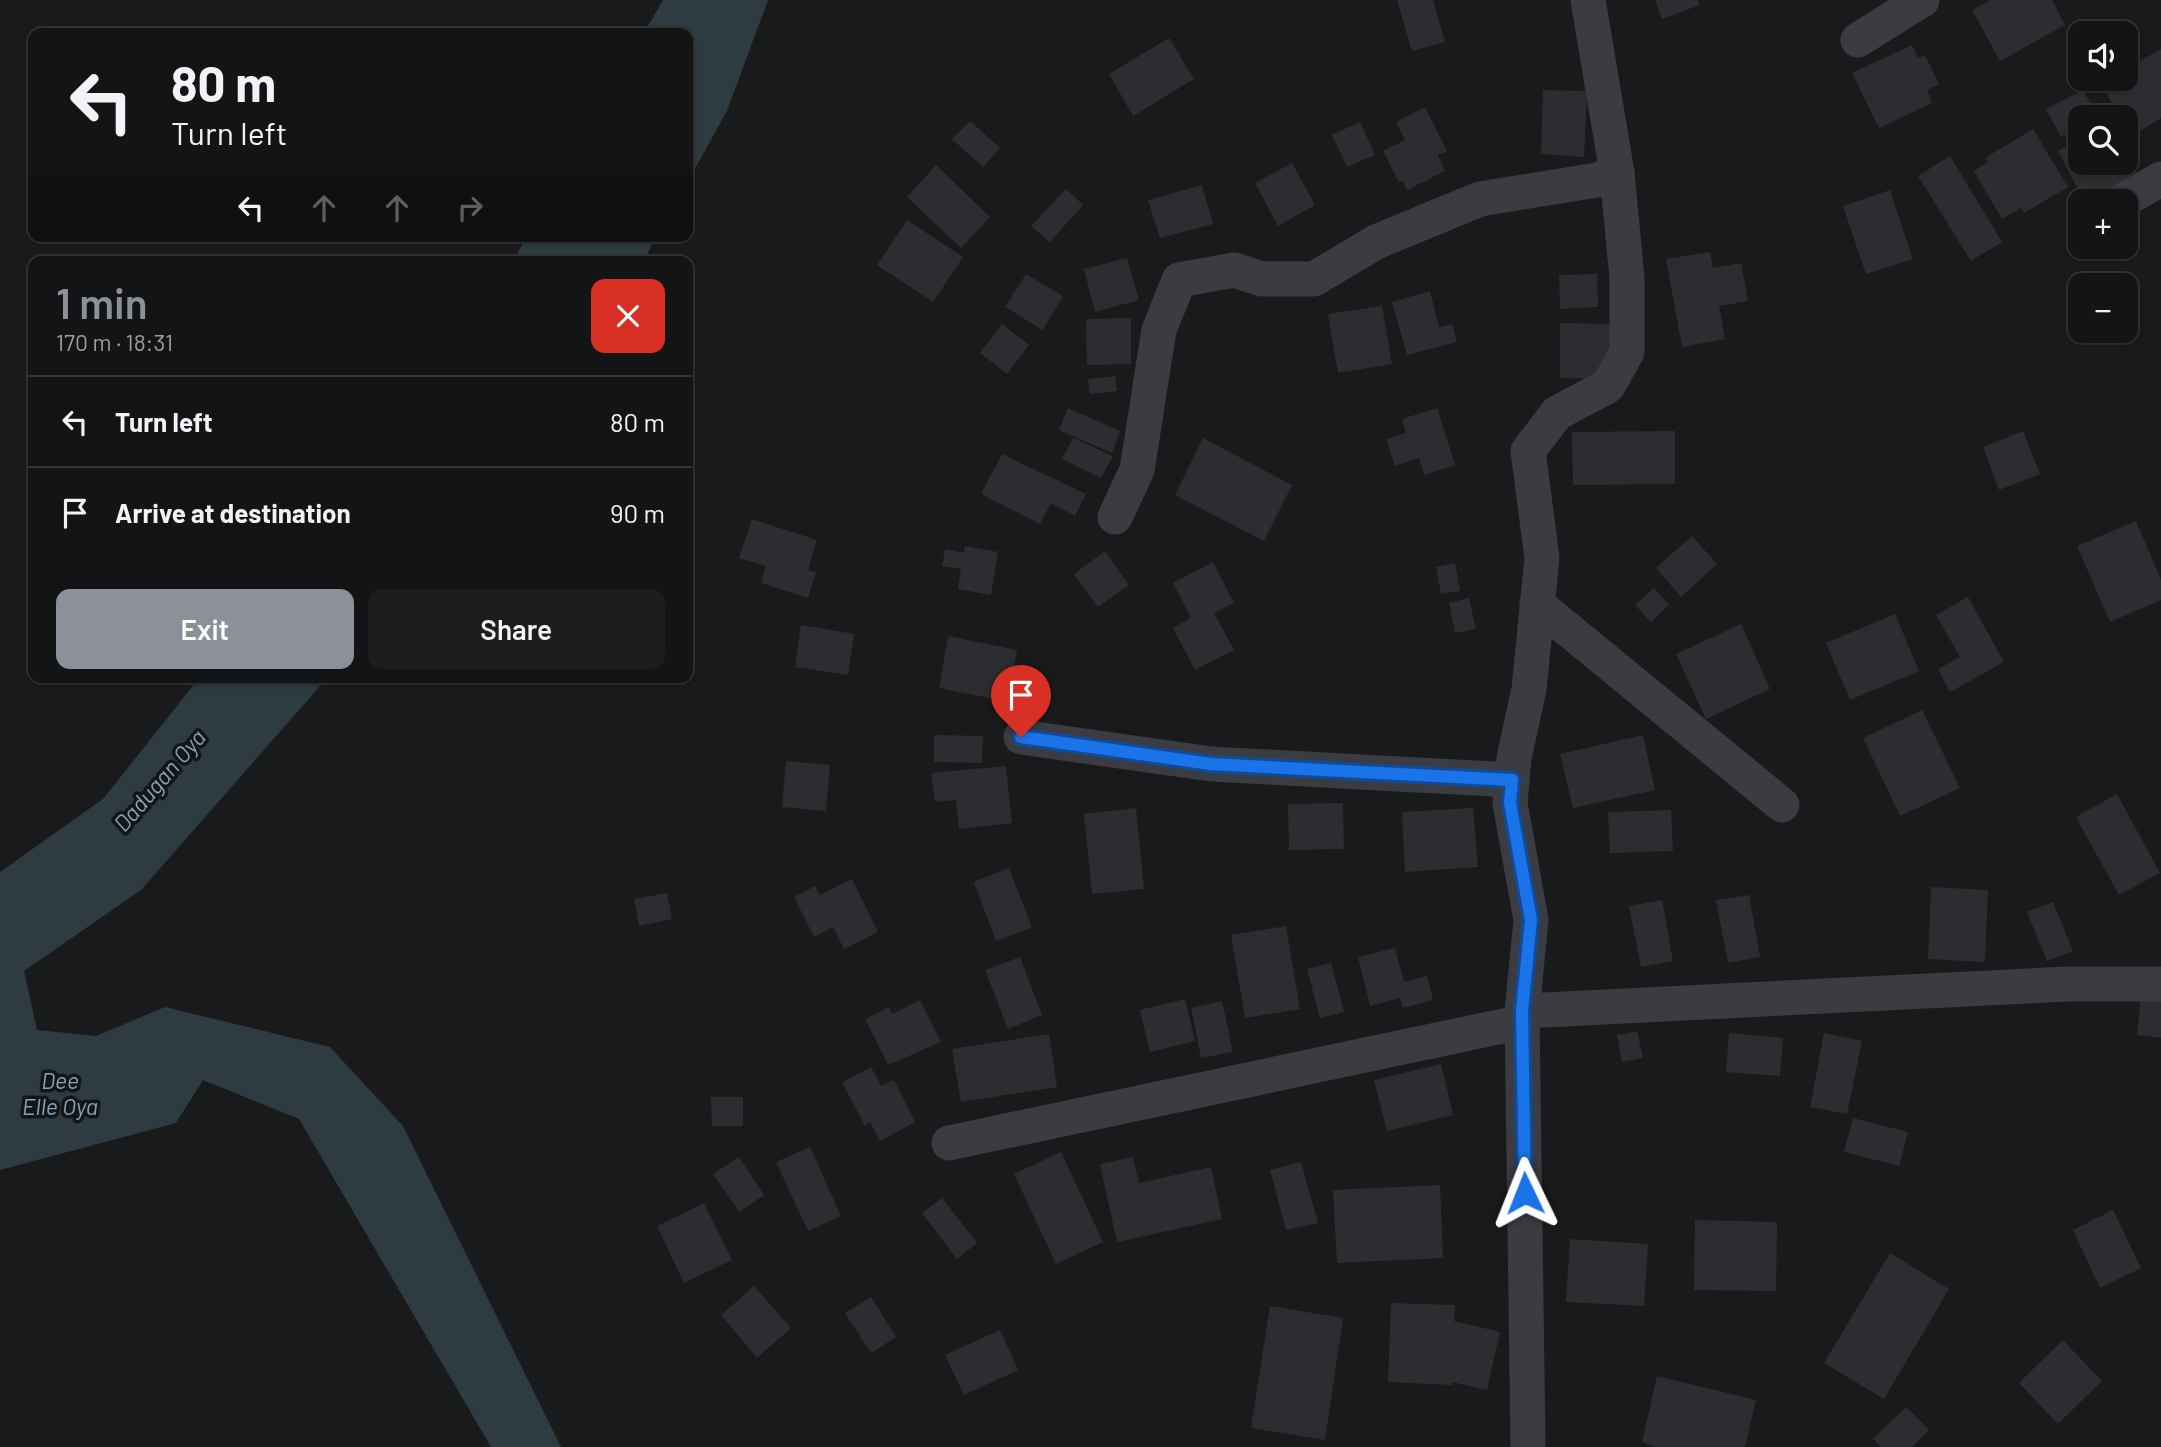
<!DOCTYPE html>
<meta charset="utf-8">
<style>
body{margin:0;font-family:Barlow,sans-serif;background:#1c1d1e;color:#f1f3f6;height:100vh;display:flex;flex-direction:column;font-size:26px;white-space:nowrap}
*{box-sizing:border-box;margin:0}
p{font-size:23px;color:#9d9ea0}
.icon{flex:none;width:38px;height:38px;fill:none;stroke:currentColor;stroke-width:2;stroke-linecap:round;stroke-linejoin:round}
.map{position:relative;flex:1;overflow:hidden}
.details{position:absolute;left:28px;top:256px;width:665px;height:427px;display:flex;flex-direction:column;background:#131415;border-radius:14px;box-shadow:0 2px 5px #0004,0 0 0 2px #323334}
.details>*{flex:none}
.hud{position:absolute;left:28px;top:28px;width:665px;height:214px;border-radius:14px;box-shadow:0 2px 5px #0004,0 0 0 2px #323334;background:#131415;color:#f1f3f6;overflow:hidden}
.tools{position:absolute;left:2068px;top:21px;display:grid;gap:14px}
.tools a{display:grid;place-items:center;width:70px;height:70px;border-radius:14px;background:#131415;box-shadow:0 2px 5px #0004,0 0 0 2px #323334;font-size:35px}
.pin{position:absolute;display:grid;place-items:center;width:60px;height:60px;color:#fff;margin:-72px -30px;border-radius:50% 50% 50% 0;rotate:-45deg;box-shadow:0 0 7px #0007}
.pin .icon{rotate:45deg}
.me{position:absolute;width:77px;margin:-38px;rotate:358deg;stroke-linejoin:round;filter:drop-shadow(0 0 5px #0008)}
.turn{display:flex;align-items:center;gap:24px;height:147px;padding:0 28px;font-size:32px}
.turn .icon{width:91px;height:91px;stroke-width:2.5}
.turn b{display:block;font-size:49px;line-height:60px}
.lanes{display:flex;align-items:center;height:66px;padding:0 28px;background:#0003;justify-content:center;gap:35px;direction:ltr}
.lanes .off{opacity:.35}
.round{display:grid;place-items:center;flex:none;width:74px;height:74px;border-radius:14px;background:#1c1d1e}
.headline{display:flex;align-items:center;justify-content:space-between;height:119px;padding:0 28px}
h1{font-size:42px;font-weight:600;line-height:52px;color:#8c9099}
.action{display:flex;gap:14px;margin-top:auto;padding:14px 28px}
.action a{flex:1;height:80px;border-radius:14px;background:#8c9099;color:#fff;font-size:28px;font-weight:600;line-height:80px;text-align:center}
.action a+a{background:#1c1d1e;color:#f1f3f6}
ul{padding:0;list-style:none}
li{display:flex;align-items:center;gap:21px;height:91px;padding:0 28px;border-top:2px solid #323334}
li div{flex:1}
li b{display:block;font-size:26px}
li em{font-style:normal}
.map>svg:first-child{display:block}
.water{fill:#2e3b41}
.building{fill:#2c2d30}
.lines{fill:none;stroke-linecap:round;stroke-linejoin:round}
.minor{stroke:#3a3c41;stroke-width:35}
.route-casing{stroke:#114b97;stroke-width:18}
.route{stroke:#1a73e8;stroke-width:12}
.labels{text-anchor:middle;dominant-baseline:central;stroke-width:7;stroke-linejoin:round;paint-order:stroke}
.water-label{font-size:23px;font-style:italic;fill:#82a5b8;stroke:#141517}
</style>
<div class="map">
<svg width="2161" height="1447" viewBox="0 0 2161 1447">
<rect width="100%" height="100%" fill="#191a1c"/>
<g class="water">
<polygon points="663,0 768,0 727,111 688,181 688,33 644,33"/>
<polygon points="527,236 657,236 643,261 513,261"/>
<polygon points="200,677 328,677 141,890 24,971 37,1030 96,1036 165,1007 330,1047 403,1126 561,1447 491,1447 299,1119 203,1080 176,1123 0,1170 0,872 103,799"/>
</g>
<g class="building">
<polygon points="1397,0 1433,0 1445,42 1412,51"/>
<polygon points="1655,0 1698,0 1700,5 1662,19"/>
<polygon points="1991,0 2052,0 2065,25 2000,61 1972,10"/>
<polygon points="1169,38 1194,79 1133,116 1109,74"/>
<polygon points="1912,45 1918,58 1925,55 1939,84 1927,90 1932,103 1879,128 1852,73"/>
<polygon points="2161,49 2161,118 2131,136 2126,127 2126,117 2120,117 2101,84 2110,79 2126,79 2126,69"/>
<polygon points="1543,90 1587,91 1584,157 1541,154"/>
<polygon points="2083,90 2098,117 2081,117 2081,127 2061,137 2046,109"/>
<polygon points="1425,107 1447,151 1438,155 1445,171 1407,190 1403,181 1399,183 1383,151 1405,140 1396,122"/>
<polygon points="970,121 1000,148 983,167 952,139"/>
<polygon points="1360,122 1375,155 1347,167 1332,135"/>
<polygon points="2033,129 2068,187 2024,213 2021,208 2002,219 1974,171 1988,162 1985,158"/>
<polygon points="2081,139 2081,163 2125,163 2136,183 2100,201 2084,201 2058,151"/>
<polygon points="1950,156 2002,242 1971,261 1918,176"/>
<polygon points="1292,163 1315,205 1278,226 1255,183"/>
<polygon points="936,165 990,217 961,248 907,197"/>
<polygon points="1202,185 1213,224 1160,238 1148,200"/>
<polygon points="1066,189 1083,205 1050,242 1031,226"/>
<polygon points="1890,190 1913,259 1866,274 1843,206"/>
<polygon points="907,220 963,257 933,302 877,265"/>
<polygon points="1710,252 1713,268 1741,263 1748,301 1719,306 1725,339 1682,347 1666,259"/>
<polygon points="1127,258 1139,300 1095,312 1084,269"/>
<polygon points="1026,274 1063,296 1043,330 1005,307"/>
<polygon points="1597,274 1598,307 1560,309 1559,275"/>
<polygon points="1430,291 1439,327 1452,324 1457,342 1407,355 1392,302"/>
<polygon points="1382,306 1392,364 1338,373 1328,314"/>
<polygon points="1131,318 1131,364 1087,365 1086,319"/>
<polygon points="1560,323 1610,324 1610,379 1560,378"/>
<polygon points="1002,324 1029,345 1007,374 980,353"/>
<polygon points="1115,376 1117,391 1090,394 1088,379"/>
<polygon points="1068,408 1120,431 1112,453 1059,430"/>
<polygon points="1437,408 1455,465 1424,475 1419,458 1395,466 1386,439 1406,433 1402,419"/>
<polygon points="1675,431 1675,484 1573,485 1572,432"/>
<polygon points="2023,431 2040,474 1999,490 1983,447"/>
<polygon points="1073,438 1113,456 1101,478 1062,459"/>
<polygon points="1203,438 1292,485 1264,541 1175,495"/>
<polygon points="1002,454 1086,494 1075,516 1051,503 1040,524 981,494"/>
<polygon points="752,519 817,540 808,570 816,572 808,598 761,583 766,566 739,558"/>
<polygon points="2136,521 2161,580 2161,600 2110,622 2077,546"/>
<polygon points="1692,536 1717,564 1681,597 1656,568"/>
<polygon points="965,546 998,552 991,595 958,589 961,569 942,566 945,549 964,553"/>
<polygon points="1105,551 1129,585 1098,607 1074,574"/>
<polygon points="1213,562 1234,603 1214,613 1234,650 1195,670 1173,628 1191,618 1173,583"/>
<polygon points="1455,563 1460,591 1441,594 1436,567"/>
<polygon points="1654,588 1669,605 1651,622 1635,605"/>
<polygon points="1968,597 2004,662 1950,692 1938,669 1960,657 1936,615"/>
<polygon points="1469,598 1476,629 1455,633 1449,603"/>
<polygon points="1895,614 1919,671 1850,700 1826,643"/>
<polygon points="1741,624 1770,689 1706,719 1676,654"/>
<polygon points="801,625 854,634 848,675 795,667"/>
<polygon points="948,636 1017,650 1008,702 939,688"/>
<polygon points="1922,710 1960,788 1900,816 1863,738"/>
<polygon points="934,735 983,736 982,763 934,762"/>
<polygon points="1643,735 1655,790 1573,808 1560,754"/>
<polygon points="786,761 830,765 826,811 782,807"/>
<polygon points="1006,766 1012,823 959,829 956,800 935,802 931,773"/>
<polygon points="2117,794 2160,873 2119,895 2076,817"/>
<polygon points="1343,803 1344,849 1289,850 1288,804"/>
<polygon points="1136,808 1144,889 1092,894 1084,814"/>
<polygon points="1473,808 1478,867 1405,872 1402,812"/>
<polygon points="1671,810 1673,851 1610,853 1608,812"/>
<polygon points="1009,868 1032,928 996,941 974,882"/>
<polygon points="852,879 878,932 844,949 833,927 814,937 794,897 815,886 820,895"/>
<polygon points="1931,887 1988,890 1985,962 1928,959"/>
<polygon points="667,893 672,919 639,926 634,899"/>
<polygon points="1749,895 1760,957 1728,963 1716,900"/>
<polygon points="1662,900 1673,961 1641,967 1629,906"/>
<polygon points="2053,902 2073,951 2047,961 2027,912"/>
<polygon points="1286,926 1300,1009 1245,1018 1231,935"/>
<polygon points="1395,948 1404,982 1427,976 1433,1000 1403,1008 1400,998 1370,1006 1358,957"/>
<polygon points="1020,957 1042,1015 1008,1029 985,970"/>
<polygon points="1331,963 1344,1012 1320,1018 1307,969"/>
<polygon points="2141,997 2161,999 2161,1038 2137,1035"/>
<polygon points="1185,999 1195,1041 1150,1052 1140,1010"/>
<polygon points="920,1000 941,1042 888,1065 865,1019 889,1007 892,1014"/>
<polygon points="1222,1001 1233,1052 1201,1058 1191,1008"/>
<polygon points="1637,1031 1643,1058 1622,1062 1617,1035"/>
<polygon points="1729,1033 1783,1038 1780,1076 1726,1072"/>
<polygon points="1824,1033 1862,1041 1847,1114 1810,1107"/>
<polygon points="1049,1034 1057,1087 961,1102 952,1049"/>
<polygon points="1441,1064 1453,1115 1387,1131 1374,1080"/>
<polygon points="871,1067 881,1086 894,1080 915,1122 880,1141 870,1122 865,1126 842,1082"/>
<polygon points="711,1097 743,1097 743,1126 712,1126"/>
<polygon points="1853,1118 1908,1132 1899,1166 1844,1152"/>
<polygon points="810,1147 841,1216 808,1231 776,1162"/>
<polygon points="1061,1152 1103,1242 1056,1264 1014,1174"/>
<polygon points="739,1157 764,1195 739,1212 713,1174"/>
<polygon points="1133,1157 1139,1183 1211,1167 1222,1219 1117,1242 1100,1164"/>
<polygon points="1301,1162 1318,1223 1286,1230 1270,1170"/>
<polygon points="1440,1185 1443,1258 1337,1263 1333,1190"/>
<polygon points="942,1198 977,1243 957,1259 922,1213"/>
<polygon points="704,1203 732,1260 684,1283 657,1226"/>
<polygon points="2113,1210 2141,1268 2100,1288 2073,1230"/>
<polygon points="1695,1220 1777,1222 1776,1291 1694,1290"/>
<polygon points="1570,1239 1648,1244 1644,1306 1566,1302"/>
<polygon points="1890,1253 1949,1289 1884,1399 1824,1363"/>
<polygon points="754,1286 791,1328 757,1358 721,1315"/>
<polygon points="871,1297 896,1337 871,1353 845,1313"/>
<polygon points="1391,1303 1455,1305 1454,1321 1500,1332 1487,1390 1452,1382 1452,1385 1388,1382"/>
<polygon points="1270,1306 1343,1318 1325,1440 1251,1428"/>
<polygon points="1000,1330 1018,1370 964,1395 945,1355"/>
<polygon points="2063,1340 2102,1381 2058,1424 2019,1383"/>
<polygon points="1657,1376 1756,1400 1745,1447 1656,1447 1642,1442"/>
<polygon points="1906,1407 1929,1430 1912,1447 1881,1447 1873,1439"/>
</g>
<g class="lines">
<g class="minor">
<polyline points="1858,40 1922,0"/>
<polyline points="2124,200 2161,179"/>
<polyline points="1115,517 1137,470 1159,330 1179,280 1234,270 1262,279 1314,279 1376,242 1480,199 1597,180 1617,173"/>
<polyline points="1537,604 1782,805"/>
<polyline points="1021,737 1211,764 1512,780"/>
<polyline points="1522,1011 2068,984 2161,984"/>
<polyline points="949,1143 1522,1022"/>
<polyline points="1528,1447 1522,1011 1531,920 1510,803 1514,758 1529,689 1542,558 1528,451 1557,413 1608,386 1627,352 1627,278 1617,173 1588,0"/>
</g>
</g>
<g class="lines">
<g class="route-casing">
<polyline id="route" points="1021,737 1211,764 1512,780 1510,803 1531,920 1522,1011 1525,1193"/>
</g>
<use href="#route" class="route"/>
</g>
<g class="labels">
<g class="water-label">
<text transform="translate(159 780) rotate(-49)">Dadugan Oya</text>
<text x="60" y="1080">Dee<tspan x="60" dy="26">Elle Oya</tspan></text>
</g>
</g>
</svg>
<div class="tools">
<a><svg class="icon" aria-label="sound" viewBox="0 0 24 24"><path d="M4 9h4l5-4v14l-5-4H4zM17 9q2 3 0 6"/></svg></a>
<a><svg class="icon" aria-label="search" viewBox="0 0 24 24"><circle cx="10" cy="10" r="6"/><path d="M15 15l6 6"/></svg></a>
<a>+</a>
<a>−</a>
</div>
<div class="pin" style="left:1021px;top:737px;background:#d93025"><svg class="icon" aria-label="arrive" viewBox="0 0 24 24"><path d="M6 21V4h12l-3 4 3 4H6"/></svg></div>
<svg class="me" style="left:1525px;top:1193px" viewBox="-20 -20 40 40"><path d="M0-17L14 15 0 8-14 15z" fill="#1a73e8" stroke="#fff" stroke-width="4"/></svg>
<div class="hud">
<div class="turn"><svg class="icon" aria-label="left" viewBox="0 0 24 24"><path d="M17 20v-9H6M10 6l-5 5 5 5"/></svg><div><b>80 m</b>Turn left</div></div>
<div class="lanes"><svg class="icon" aria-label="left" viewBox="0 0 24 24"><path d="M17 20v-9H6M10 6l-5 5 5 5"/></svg><svg class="icon off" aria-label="ahead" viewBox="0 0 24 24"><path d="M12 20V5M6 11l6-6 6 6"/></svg><svg class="icon off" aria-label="ahead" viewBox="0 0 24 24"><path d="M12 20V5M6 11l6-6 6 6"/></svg><svg class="icon off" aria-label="right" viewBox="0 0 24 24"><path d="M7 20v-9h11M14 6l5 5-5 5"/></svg></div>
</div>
<section class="details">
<div class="headline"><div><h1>1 min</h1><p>170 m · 18:31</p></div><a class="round" style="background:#d93025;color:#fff"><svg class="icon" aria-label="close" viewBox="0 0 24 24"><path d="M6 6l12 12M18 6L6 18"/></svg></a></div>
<ul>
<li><svg class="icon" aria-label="left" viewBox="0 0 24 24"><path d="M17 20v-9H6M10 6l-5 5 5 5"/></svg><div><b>Turn left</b></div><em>80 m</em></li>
<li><svg class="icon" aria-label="arrive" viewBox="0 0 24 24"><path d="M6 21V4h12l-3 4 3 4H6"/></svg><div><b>Arrive at destination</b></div><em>90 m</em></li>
</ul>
<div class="action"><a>Exit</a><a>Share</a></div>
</section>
</div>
